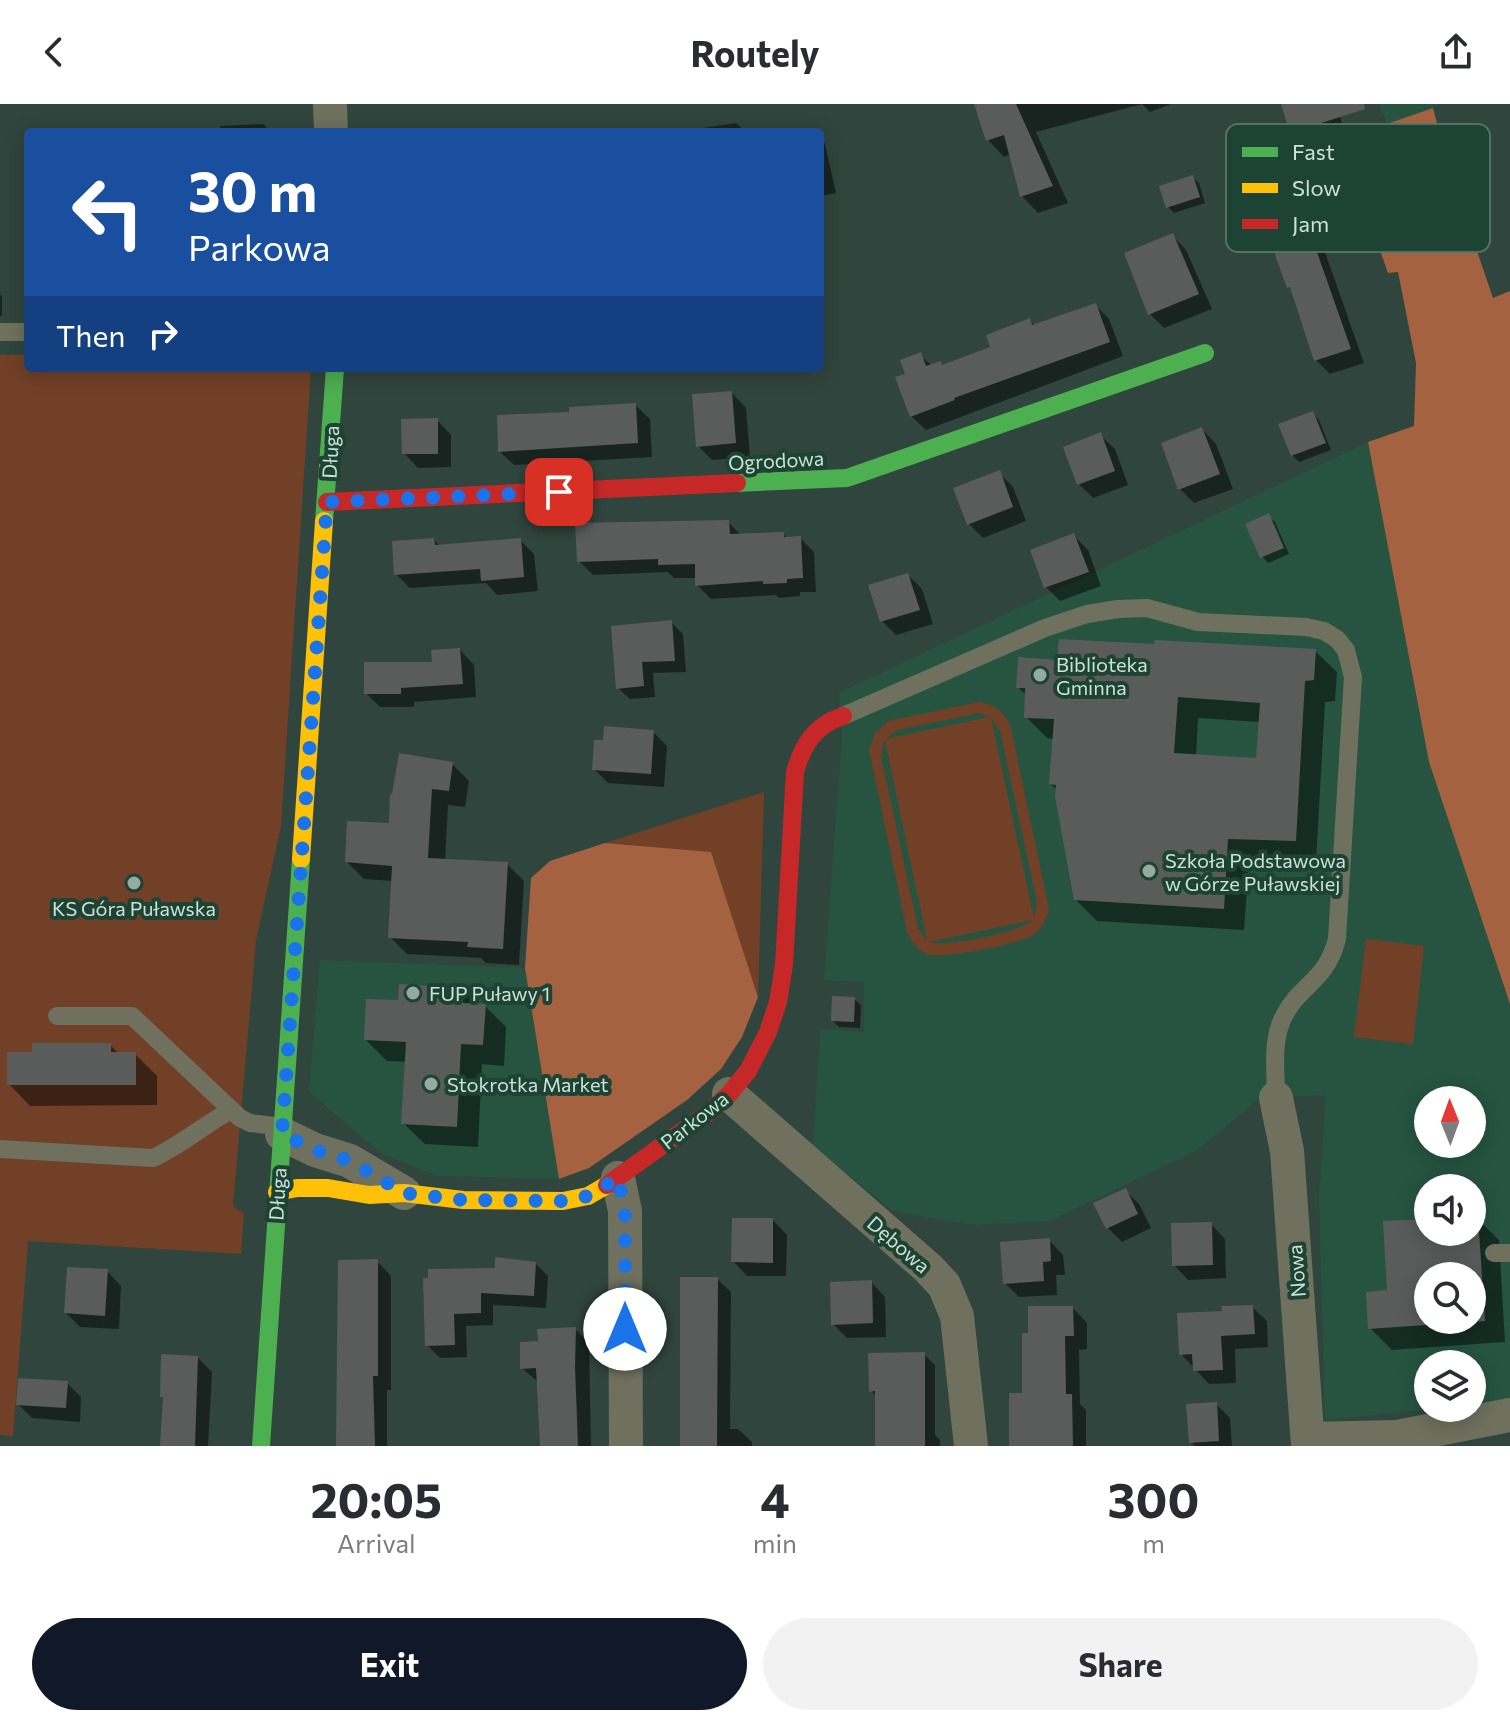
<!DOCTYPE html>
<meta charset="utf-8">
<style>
body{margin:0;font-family:Commissioner,sans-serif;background:#f2f2f3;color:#2b2b33;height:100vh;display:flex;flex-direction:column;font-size:30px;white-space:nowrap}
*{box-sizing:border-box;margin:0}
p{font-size:26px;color:#7c7c81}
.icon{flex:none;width:44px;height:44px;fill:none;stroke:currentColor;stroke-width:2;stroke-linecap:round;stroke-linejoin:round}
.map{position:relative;height:1342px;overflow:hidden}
.panel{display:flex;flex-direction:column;background:#fff;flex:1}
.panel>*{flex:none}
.banner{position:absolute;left:24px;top:24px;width:800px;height:244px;border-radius:8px;box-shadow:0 4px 20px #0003;background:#1a4fa0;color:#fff;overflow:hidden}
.needle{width:52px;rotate:359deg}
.fabs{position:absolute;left:1414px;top:982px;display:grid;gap:16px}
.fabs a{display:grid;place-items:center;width:72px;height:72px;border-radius:50%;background:#fff;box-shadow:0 4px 20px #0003;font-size:40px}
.pin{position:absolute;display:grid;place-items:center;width:68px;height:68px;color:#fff;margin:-34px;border-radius:16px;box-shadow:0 4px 12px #0006}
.me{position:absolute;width:88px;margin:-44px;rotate:0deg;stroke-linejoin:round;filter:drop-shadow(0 0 6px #0008)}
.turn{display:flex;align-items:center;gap:28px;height:168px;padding:0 32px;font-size:36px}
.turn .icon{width:104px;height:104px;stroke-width:2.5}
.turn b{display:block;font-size:56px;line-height:68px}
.then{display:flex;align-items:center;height:76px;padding:0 32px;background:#0003;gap:16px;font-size:30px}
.eta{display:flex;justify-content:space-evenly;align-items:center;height:136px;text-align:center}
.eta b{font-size:48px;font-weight:700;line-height:56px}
.button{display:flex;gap:16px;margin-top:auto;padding:16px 32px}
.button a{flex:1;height:92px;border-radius:48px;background:#111827;color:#fff;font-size:32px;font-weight:700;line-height:92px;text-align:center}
.button a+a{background:#f2f2f3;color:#2b2b33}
header{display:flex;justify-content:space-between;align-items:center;height:104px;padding:0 32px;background:#fff;font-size:36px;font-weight:700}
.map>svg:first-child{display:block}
.built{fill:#265441;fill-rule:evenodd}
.green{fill:#714027;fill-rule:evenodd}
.forest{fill:#a56240}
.shadow{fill:#0007;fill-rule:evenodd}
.building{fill:#5a5c5c;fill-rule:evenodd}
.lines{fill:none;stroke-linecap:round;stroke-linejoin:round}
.lane{stroke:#6f715e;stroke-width:18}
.street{stroke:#6f715e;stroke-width:34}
.fast{stroke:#4caf50;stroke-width:18}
.slow{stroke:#ffc107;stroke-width:18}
.jam{stroke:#c62828;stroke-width:18}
.route{stroke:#1a73e8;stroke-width:14;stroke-dasharray:0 25.2}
.poi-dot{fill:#95aaa1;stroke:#1c4333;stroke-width:3}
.labels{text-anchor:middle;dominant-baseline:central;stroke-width:8;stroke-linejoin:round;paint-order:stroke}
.street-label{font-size:20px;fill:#cce1d7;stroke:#1c4333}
.poi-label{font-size:20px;fill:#cce1d7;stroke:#1c4333;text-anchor:start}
.key{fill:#1c4333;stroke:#517264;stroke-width:2}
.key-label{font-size:22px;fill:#cce1d7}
</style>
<header><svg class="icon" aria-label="back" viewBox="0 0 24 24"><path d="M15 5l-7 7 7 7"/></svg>Routely<svg class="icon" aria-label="share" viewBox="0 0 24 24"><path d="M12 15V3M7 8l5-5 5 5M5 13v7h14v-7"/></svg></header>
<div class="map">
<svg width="1510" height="1342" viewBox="0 0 1510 1342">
<rect width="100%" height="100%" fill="#30453d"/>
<g class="built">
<polygon points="1379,0 1442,0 1388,22"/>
<path d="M1368 338 1429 658 1510 900V1297L1472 1301V1260H1428V1304H1443L1325 1316 1319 1093 1326 991 1260 994 1198 1046 1050 1117 971 1121 893 1107 813 1042 820 925 864 928V878L824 876 842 632 839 589ZM1428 996H1472V1040H1428ZM1428 1084H1472V1128H1428ZM1428 1172H1472V1216H1428Z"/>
<polygon points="320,856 525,864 559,1075 436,1072 381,1049 309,988"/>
</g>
<g class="green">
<polygon points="0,251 28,251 28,264 311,264 281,722 256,836 233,1102 244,1110 241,1150 28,1137 13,1332 0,1331"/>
<path d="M979 598C996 601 1005 608 1011 624L1049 805C1046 816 1042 825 1033 831 1019 840 941 856 927 850 916 846 911 837 907 827L869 646 875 629 888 617ZM979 609 989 613 885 635 898 626ZM991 614 1000 627 1037 798 1034 814ZM884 637H885L927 837 918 824 881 652ZM1032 816C1022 828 944 844 929 838Z"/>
<polygon points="764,688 758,893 711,749 605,739"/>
<polygon points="1366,835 1424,842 1413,940 1354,933"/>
</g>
<g class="forest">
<polygon points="1433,4 1450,68 1493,194 1510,187 1510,900 1429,658 1368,338 1414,322 1416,259 1398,168 1388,169 1341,36"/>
<polygon points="605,739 711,748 758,893 742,933 721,965 687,996 589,1064 559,1075 525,864 531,774 550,757"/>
</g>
<g class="shadow">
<polygon points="977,0 1171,0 1150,8 1142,0 1036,28 1068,99 1038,109 1022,92 1011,50 1004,53 988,36"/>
<polygon points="1284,0 1336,0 1346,32 1309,44 1292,28"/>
<polygon points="736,19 746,28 696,28 696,25"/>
<polygon points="263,20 271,28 220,28 220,22"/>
<polygon points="820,35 825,40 836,89 820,92"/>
<polygon points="1192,73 1199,79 1205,99 1174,109 1168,103"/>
<polygon points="1172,131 1186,146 1212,205 1164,224 1150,210"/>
<polygon points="1311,134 1325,148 1364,259 1330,270 1316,256 1293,187 1289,183"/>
<polygon points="0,190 2,193 2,212 0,212"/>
<polygon points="1095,201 1109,215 1123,252 926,326 911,312 907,271 920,251 932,262 940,259 944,263 993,244 1029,217 1035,222"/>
<polygon points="732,289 746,304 750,353 712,356 698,342"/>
<polygon points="635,301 650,315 652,353 514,361 499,347"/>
<polygon points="1313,310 1319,316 1331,346 1299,358 1292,351"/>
<polygon points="437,316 451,331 451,363 418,364 404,349"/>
<polygon points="1202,325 1216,340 1233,385 1194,399 1180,385"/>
<polygon points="1100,331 1115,345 1128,381 1093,394 1079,380"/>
<polygon points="999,369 1013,383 1026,417 983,434 968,419"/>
<polygon points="1268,412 1275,418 1289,450 1268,459 1262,452"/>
<polygon points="728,418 741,431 783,430 789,435 800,434 814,448 816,488 800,488 800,492 779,494 776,491 711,495 697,481 697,474 674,474 668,468 593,471 579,457"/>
<polygon points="1074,432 1088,446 1101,482 1060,497 1046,483"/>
<polygon points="434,436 441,443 520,436 534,450 538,487 497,491 486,479 410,484 396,470"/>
<polygon points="908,471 922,485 933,520 896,531 882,517"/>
<polygon points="672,519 683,530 686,568 653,569 655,593 630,595 618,584"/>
<polygon points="460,546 474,561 476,593 414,598 414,603 380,603 366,589"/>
<path d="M1315 547 1337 568 1335 597 1325 598 1316 757 1249 756 1244 826 1097 817 1075 795 1057 686 1051 680 1054 635 1047 634 1026 613 1027 592 1018 583 1059 558ZM1198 614 1260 618 1258 656 1196 652Z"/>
<polygon points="653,628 667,642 664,683 608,679 594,665"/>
<polygon points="452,660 469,677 465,703 448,701 445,757 507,760 524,777 519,861 486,859 481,854 407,850 390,833 394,777 364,775 347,758 391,721"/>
<polygon points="463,886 479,901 485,902 506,923 504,962 482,960 478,1043 425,1040 403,1019 407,958 387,957 366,936 400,898"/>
<polygon points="854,895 861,901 860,924 839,923 833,917"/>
<polygon points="110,941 119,950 135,950 157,972 157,1001 30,1002 9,980 34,950"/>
<polygon points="1125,1086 1139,1100 1151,1124 1122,1138 1108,1124"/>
<path d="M1472 1115H1477L1499 1136 1505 1238 1392 1246 1370 1224 1428 1117V1128H1472ZM1428 1172H1472V1216H1428Z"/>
<polygon points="773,1116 787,1131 786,1172 747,1172 733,1157"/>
<polygon points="1211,1120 1225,1135 1226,1174 1188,1176 1174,1161"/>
<polygon points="1049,1136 1063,1151 1065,1171 1056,1171 1057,1191 1019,1193 1005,1179"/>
<polygon points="377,1157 391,1172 391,1286 387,1286 387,1342 338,1342"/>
<polygon points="536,1160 548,1172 546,1204 493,1201 493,1221 466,1222 467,1253 440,1254 427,1241 430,1176"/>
<polygon points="107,1167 121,1182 119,1225 80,1223 66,1209"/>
<polygon points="717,1175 731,1188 730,1325 738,1325 752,1338 752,1342 681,1342"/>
<polygon points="871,1178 885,1193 886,1233 847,1234 833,1220"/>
<polygon points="1252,1203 1267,1217 1268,1243 1235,1245 1236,1279 1209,1280 1181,1250 1224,1209"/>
<polygon points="1073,1204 1087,1219 1087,1245 1079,1246 1080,1300 1086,1306 1086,1342 1011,1342 1024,1291 1030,1231"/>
<polygon points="575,1225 589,1239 591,1342 541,1342 539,1279 522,1264 540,1239"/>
<polygon points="924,1250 935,1261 935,1331 940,1336 940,1342 877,1342 877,1293 871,1287"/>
<polygon points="198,1254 212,1268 208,1342 162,1342 165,1295 162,1292"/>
<polygon points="67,1279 81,1293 80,1318 32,1314 18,1300"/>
<polygon points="1216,1300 1230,1314 1232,1342 1195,1342 1191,1338"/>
</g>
<g class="building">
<polygon points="974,0 1016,0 1053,82 1020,93 1004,31 986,37"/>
<polygon points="1281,0 1364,0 1365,5 1290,29"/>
<polygon points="1193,71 1200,93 1166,104 1159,82"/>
<polygon points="1173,129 1199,190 1148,211 1124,149"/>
<polygon points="1311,131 1351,245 1314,257 1290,183 1287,184 1273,145"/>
<polygon points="1096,199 1110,238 954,294 955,296 910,313 895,273 905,270 900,256 921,248 926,262 941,257 942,261 990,243 986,231 1030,214 1032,221"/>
<polygon points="732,287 736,339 696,343 692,290"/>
<polygon points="636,299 638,339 498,348 497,311 569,308 569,303"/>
<polygon points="1313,307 1326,339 1291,352 1278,320"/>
<polygon points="438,314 438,350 402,350 401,315"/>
<polygon points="1202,323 1220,370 1178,386 1161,339"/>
<polygon points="1101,328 1115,367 1077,381 1063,343"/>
<polygon points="1000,366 1013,403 967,421 953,384"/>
<polygon points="1269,409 1284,444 1260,454 1245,420"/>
<polygon points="729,416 730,430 784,428 784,433 801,432 803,474 787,475 787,479 763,480 763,477 695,482 695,460 658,461 658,455 577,458 575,419"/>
<polygon points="1074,429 1089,468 1044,484 1030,446"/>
<polygon points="434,434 435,441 521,434 524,473 481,477 480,465 394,471 392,437"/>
<polygon points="908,469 920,506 880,518 868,481"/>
<polygon points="672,516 675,557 642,558 644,582 616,585 611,522"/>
<path d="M1059 535 1154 540 1155 536 1316 545 1314 576 1305 577 1296 737 1228 735 1224 805 1074 796 1055 693 1056 681 1049 680 1054 615 1024 614 1025 584H1016L1018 553 1057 556ZM1178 593 1260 599 1256 654 1174 649Z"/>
<polygon points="460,544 463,580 401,584 401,590 364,590 364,558 432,558 431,546"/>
<polygon points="604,622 654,626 651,670 592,666 594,636 603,636"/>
<polygon points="399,649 453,658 449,687 432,685 428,754 508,758 503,845 467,843 468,838 388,834 392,762 345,758 347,717 389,719 390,690 392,690"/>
<polygon points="399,880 464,884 463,899 486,900 483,941 461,940 457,1023 401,1020 406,938 364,936 366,895 398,896"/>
<polygon points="832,892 855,893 854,918 831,917"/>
<polygon points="32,939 111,939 111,948 136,948 136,981 7,981 7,948 32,948"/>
<polygon points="1126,1084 1138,1110 1106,1125 1093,1099"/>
<path d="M1472 1113H1478L1485 1217 1368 1225 1366 1188 1387 1186 1383 1117 1428 1115V1128H1472ZM1428 1172H1472V1216H1428Z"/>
<polygon points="732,1114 773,1114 773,1159 731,1158"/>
<polygon points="1212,1118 1213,1161 1172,1162 1171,1119"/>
<polygon points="1050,1134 1051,1157 1043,1158 1044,1177 1003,1180 1000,1138"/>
<polygon points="495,1153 536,1158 534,1192 481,1189 481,1209 454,1210 455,1241 425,1242 423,1174 428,1174 428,1165 495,1164"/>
<polygon points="378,1155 378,1272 373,1272 375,1342 336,1342 338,1156"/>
<polygon points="67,1163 108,1165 105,1212 64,1209"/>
<polygon points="680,1173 718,1173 717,1342 680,1342"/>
<polygon points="872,1176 873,1219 831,1221 830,1178"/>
<polygon points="1253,1201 1255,1230 1221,1232 1223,1266 1193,1267 1192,1250 1179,1251 1177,1209 1222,1207 1221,1202"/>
<polygon points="1028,1202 1073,1202 1074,1232 1065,1232 1066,1290 1072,1290 1073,1342 1009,1342 1009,1289 1022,1289 1022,1229 1028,1229"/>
<polygon points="576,1223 575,1263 578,1342 540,1342 536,1264 520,1265 520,1238 538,1237 537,1225"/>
<polygon points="925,1248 925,1342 875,1342 875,1287 869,1288 868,1249"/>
<polygon points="161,1250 198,1252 195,1342 160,1342 163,1293 160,1293"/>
<polygon points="18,1274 68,1277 66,1304 16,1301"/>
<polygon points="1217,1298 1219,1337 1189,1339 1186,1300"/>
</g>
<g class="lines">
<g class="lane">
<polyline points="0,228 28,228"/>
<path d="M843 612 1045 524 1087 510 1118 505 1147 504 1198 518 1306 523 1324 527 1337 535 1346 546 1353 573 1337 835C1326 878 1300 880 1284 912 1271 936 1276 968 1276 994"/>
<polyline points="57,912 132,912 240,1014 250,1019 283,1023"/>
<path d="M0 1045 153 1054C181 1041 204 1021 231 1006"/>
<polyline points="1494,1149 1510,1149"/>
</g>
<g class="street">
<polyline points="330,0 331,28"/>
<polyline points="729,990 928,1164 944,1181 957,1212 971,1342"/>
<polyline points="1276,994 1287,1047 1308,1342"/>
<polyline points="282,1030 315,1046 350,1057 404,1089"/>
<polyline points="618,1074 625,1107 626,1342"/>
<polyline points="1308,1335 1397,1333 1510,1311"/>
</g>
<g class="fast">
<polyline points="737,379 847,374 1205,249"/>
<polyline points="324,417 335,264"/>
<polyline points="261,1342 301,755"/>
</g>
<g class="slow">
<polyline points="301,755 324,417"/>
<polyline points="277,1088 297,1084 328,1084 369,1091 404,1089 463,1096 563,1097 588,1092 607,1081"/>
</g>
<g class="jam">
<polyline points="327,398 737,379"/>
<path d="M607 1081 712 1006 729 990 748 967 768 928 778 898 784 861 795 668C803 640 815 621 843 612"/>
</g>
</g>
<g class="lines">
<polyline class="route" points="559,388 327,398 282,1030 315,1046 350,1057 404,1089 463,1096 563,1097 588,1092 618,1074 625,1107 625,1225"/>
</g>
<g class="poi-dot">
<circle cx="1040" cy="571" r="8"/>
<circle cx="1149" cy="767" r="8"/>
<circle cx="134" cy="779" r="8"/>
<circle cx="413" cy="889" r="8"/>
<circle cx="431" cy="980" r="8"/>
</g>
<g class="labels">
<g class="street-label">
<text transform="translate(330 348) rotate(-87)">Długa</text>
<text transform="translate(776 356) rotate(-3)">Ogrodowa</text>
<text transform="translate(694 1016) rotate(-38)">Parkowa</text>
<text transform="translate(277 1090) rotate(-86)">Długa</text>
<text transform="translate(899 1140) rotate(41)">Dębowa</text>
<text transform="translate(1296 1167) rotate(-94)">Nowa</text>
</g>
<g class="poi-label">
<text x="1056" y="560">Biblioteka<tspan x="1056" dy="23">Gminna</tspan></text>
<text x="1165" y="756">Szkoła Podstawowa<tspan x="1165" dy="23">w Górze Puławskiej</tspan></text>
<text x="134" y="804" text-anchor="middle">KS Góra Puławska</text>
<text x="429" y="889">FUP Puławy 1</text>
<text x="447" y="980">Stokrotka Market</text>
</g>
</g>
<rect x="1226" y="20" width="264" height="128" rx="12" class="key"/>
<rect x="1242" y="43" width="36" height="10" fill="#4caf50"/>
<rect x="1242" y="79" width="36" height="10" fill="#ffc107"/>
<rect x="1242" y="115" width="36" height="10" fill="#c62828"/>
<g class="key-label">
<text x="1292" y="56">Fast</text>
<text x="1292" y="92">Slow</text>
<text x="1292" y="128">Jam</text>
</g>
</svg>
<div class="fabs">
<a><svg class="needle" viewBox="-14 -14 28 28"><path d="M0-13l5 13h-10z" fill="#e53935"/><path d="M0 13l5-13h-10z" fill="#7c7c81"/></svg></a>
<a><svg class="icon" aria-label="sound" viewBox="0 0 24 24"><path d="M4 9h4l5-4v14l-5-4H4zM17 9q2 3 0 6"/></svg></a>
<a><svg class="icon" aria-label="search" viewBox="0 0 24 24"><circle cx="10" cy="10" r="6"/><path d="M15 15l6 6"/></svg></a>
<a><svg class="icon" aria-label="layers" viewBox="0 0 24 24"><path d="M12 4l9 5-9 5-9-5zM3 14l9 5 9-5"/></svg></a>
</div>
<div class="pin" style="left:559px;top:388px;background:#d93025"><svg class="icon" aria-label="arrive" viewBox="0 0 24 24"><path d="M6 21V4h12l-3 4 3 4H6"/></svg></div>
<svg class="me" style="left:625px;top:1225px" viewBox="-20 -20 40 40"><circle r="19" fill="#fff"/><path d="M0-13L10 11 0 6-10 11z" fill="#1a73e8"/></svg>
<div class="banner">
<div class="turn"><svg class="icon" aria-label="left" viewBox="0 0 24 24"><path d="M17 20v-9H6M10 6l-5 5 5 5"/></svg><div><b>30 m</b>Parkowa</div></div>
<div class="then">Then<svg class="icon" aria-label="right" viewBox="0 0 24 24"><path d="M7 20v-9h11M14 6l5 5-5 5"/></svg></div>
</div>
</div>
<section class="panel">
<div class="eta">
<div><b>20:05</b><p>Arrival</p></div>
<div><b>4</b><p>min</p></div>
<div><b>300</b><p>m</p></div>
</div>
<div class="button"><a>Exit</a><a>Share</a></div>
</section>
